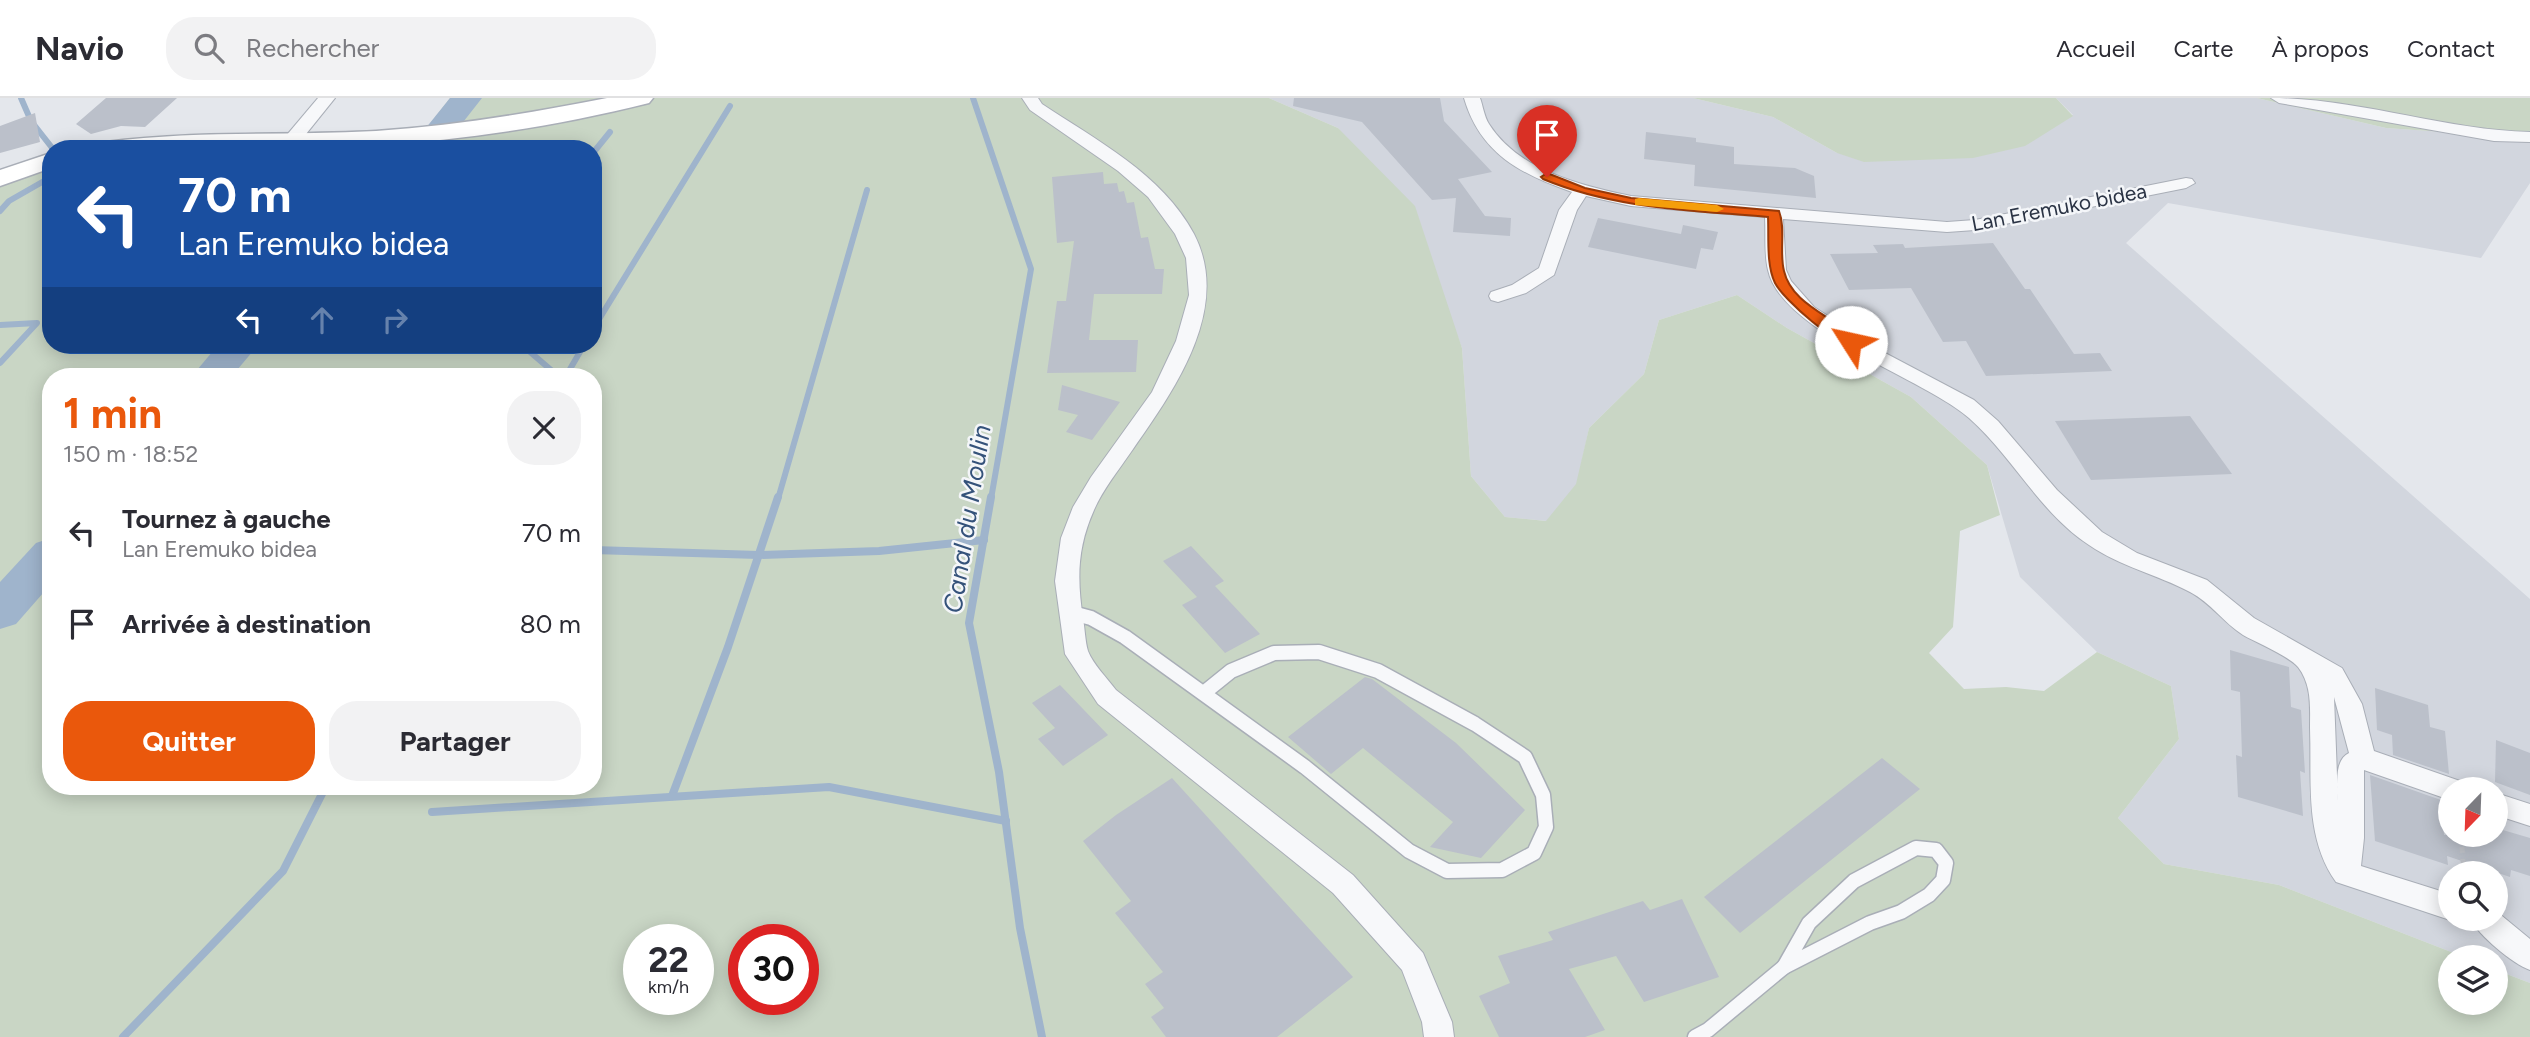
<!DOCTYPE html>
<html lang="fr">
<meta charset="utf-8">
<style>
body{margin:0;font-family:Figtree,sans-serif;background:#f2f2f3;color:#2b2b33;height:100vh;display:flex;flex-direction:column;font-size:26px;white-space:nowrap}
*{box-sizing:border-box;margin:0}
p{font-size:23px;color:#7c7c81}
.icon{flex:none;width:38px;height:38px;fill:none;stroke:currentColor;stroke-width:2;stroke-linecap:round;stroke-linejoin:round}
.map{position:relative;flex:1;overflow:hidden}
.panel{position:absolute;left:42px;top:270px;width:560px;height:427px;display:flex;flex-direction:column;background:#fff;border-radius:28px;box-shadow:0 4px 18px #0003}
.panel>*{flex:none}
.guide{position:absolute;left:42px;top:42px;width:560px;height:214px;border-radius:28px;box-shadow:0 4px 18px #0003;background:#1a4fa0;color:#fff;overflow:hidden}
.needle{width:46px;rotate:203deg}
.buttons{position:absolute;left:2438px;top:679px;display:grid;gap:14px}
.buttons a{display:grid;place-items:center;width:70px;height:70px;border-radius:50%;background:#fff;box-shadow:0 4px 18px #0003;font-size:35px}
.speed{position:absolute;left:623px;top:826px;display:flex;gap:14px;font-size:35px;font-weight:700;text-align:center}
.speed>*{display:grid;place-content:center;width:91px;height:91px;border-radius:50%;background:#fff;box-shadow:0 4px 18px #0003;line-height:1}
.speed small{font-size:18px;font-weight:400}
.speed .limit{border:10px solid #d22;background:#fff;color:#111}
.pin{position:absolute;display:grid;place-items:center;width:60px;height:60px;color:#fff;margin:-72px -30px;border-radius:50% 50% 50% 0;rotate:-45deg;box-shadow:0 0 7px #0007}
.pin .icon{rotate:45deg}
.me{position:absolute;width:77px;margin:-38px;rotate:305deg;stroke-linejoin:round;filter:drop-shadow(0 0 5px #0008)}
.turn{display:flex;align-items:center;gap:24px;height:147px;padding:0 21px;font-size:32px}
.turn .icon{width:91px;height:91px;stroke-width:2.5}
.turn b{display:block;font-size:49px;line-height:60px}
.lanes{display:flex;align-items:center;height:66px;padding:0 21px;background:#0003;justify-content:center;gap:35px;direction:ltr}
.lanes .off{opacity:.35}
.round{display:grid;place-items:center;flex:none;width:74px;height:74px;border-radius:28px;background:#f2f2f3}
.head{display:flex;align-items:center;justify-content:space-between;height:119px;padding:0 21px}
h1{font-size:42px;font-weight:700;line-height:52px;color:#ea580c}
.button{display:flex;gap:14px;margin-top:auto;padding:14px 21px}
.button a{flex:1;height:80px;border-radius:28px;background:#ea580c;color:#fff;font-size:28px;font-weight:700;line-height:80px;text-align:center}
.button a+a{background:#f2f2f3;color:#2b2b33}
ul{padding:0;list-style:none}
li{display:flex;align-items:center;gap:21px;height:91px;padding:0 21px}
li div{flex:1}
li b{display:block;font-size:26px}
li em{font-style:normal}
header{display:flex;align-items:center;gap:42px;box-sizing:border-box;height:98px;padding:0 35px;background:#fff;border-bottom:2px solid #e1e1e2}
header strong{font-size:33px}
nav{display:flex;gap:38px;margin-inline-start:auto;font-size:24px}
.search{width:490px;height:63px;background:#f2f2f3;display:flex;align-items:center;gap:18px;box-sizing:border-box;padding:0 24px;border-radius:28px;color:#7c7c81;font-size:26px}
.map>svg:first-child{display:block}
.built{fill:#d2d6de;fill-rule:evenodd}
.green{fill:#c9d6c5;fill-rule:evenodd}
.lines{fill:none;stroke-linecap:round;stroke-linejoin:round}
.stream-far1{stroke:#9fb4cc;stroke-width:6}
.stream{stroke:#9fb4cc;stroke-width:8}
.river{fill:#9fb4cc;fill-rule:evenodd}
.building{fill:#bbc0ca}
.lane-casing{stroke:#a9aeb7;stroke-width:17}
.street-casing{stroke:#a9aeb7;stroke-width:2}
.secondary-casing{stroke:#a9aeb7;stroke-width:3}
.path{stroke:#c2c5cb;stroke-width:5;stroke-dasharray:6 6;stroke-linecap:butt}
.lane{stroke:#f7f8fa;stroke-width:14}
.street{fill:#f7f8fa;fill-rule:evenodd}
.secondary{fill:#fff;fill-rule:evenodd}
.route{fill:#ea580c;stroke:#983908;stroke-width:2}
.slow{fill:#f59e0b}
.labels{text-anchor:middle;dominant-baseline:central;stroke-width:5;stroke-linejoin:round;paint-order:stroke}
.far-street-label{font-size:21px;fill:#2b3445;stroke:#f4f6f9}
.water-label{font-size:26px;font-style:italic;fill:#34527a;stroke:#f4f6f9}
</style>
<header>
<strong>Navio</strong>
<div class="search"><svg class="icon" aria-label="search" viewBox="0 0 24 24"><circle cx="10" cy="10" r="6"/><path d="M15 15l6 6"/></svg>Rechercher</div>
<nav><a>Accueil</a><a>Carte</a><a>À propos</a><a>Contact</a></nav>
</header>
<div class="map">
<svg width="2530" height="939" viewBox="0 0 2530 939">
<rect width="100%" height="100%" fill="#e4e7ec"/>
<path class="built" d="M1269 0H1693L1773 19 1837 55 2073 17 2056 0H2257L2386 30 2530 40V85L2481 160 2168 105 2126 145 2530 501V885L2496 872V859H2464L2279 787 2164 766 2118 720 2179 641 2171 588 2097 554 2020 479 1987 367 1911 299 1787 230 1737 197 1659 222 1644 276 1589 330 1577 386 1547 423 1505 419 1471 378 1462 250 1449 216 1338 30ZM2450 691H2496V737H2450ZM2450 775H2496V821H2450Z"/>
<g class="green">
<path d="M450 0H1269L1338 30 1415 108 1462 250 1471 378 1505 419 1546 423 1576 386 1589 330 1644 276 1659 222 1737 197 1787 230 1911 299 1987 367 2000 417 1960 433 1953 529 1929 555 1964 591 2006 589 2044 593 2097 554 2171 588 2179 641 2118 720 2164 766 2279 787 2464 859H2450V905H2496V872L2530 885V939H0V89L13 82 51 72V247H593V51H320L416 44ZM51 278H593V688H51ZM639 842H698V901H639ZM744 842H803V901H744Z"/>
<polygon points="1693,0 2056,0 2073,18 2025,48 1973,60 1864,64 1837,55 1773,19"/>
<polygon points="2257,0 2530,0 2530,40 2386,30"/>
</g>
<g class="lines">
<g class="stream-far1">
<polyline points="21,0 31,23 53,51"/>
<polyline points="973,0 1031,171 991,401"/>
<polyline points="593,55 610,34"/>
<polyline points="0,113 9,103 51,79"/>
<polyline points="0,227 37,225 0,265"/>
<polyline points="593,231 730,8"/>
<polyline points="522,247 558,278"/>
<polyline points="566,278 584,247"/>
<polyline points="778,401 867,92"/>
</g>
<g class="stream">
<polyline points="991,399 969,525 999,674 1020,830 1042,939"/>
<polyline points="593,452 759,457 879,453 984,442"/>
<polyline points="672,698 728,549 778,399"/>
<polyline points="432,714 829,689 1006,723"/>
<polyline points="123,939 283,773 326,688"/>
</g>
<g class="river">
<polygon points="450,0 482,0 442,51 409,51"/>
<polygon points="218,247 258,247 232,278 192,278"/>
<polygon points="51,440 51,486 16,526 0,531 0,484 36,445"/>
</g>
</g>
<g class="building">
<polygon points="106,0 177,0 145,29 121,28 91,36 76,26"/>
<polygon points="1294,0 1440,0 1444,23 1492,74 1458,81 1485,118 1511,120 1510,138 1453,134 1456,100 1432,102 1362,24 1293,8"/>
<polygon points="35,15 40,44 0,55 0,28"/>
<polygon points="1646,34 1696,40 1696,44 1734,49 1734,66 1795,70 1814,78 1816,100 1694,88 1695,67 1644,61"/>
<polygon points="1103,74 1104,86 1117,85 1119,94 1124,93 1127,105 1134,104 1141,140 1148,139 1155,171 1164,171 1162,196 1094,196 1089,242 1138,242 1136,274 1047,275 1057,203 1066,203 1074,143 1057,145 1052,79"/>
<polygon points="1598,120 1681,136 1683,127 1718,134 1713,152 1701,150 1696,171 1588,149"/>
<polygon points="1993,145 2025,191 2030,191 2074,256 2100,255 2112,273 1986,278 1966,243 1943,244 1911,190 1849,192 1830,156 1878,155 1873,147 1903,146 1905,150"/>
<polygon points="1062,287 1120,304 1092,342 1066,334 1078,317 1058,312"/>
<polygon points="2190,318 2232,376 2091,382 2055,323"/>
<polygon points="1191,448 1224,483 1215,488 1260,536 1225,555 1182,507 1197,499 1163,463"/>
<polygon points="2230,552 2289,569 2291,609 2301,612 2305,675 2300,673 2303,718 2238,699 2236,657 2242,659 2240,594 2231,592"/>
<polygon points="1365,579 1372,581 1456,645 1525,712 1481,760 1430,749 1453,724 1363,650 1331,676 1288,639"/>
<polygon points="1060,587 1108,637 1063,668 1038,641 1055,630 1032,605"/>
<polygon points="2375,590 2428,607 2430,629 2445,633 2449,676 2393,657 2392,637 2377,632"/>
<polygon points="2496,642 2530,655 2530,697 2495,684"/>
<polygon points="1882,660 1920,691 1740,835 1704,799"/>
<polygon points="2370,677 2441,702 2444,737 2496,737 2496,730 2530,740 2530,778 2511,772 2510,779 2447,758 2448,767 2375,743"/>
<polygon points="1172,680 1353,879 1277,939 1166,939 1151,919 1164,910 1145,886 1163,874 1115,815 1131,803 1083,743 1116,717"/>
<polygon points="1682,801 1719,879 1644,904 1616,858 1569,871 1605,932 1585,939 1499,939 1479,898 1510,885 1498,858 1553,842 1548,834 1643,803 1650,812"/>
</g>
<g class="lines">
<g class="lane-casing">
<g id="lane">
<polyline points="1069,514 1091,520 1125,539 1305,669 1409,753 1447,773 1502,772 1534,755 1546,729 1543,697 1525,659 1475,626 1378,573 1319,554 1274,555 1231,573 1205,594"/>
<polygon points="1916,750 1936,752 1946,765 1943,782 1929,797 1901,814 1870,825 1784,869 1809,825 1854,783"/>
<polyline points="1695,939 1708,932 1784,869"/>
</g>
</g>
<g class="street-casing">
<g id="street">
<polygon points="318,0 335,0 298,46 286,46 284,42 286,38"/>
<path d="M1022 0H1038L1042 6C1096 42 1162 76 1194 136 1233 211 1173 294 1131 354 1118 373 1103 391 1094 412 1077 450 1077 481 1083 521 1085 531 1085 543 1088 553 1093 566 1107 580 1116 592L1353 777 1423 855 1452 924 1454 939H1424L1422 924 1402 872 1333 795 1098 606 1065 556 1055 483 1061 440 1073 409 1091 379 1152 294 1176 243 1189 197 1186 160 1175 136 1148 99 1118 73 1030 12Z"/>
<path d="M1464 0H1480C1483 8 1484 18 1489 26 1518 72 1581 88 1631 98L1947 124 1975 122 2186 80 2192 81 2195 85 2186 90 1975 132 1947 134 1783 121 1786 172 1791 183 1814 209 1887 256 1974 302 1998 323 2057 392 2102 434 2137 455 2207 482 2254 520 2342 570 2362 606 2374 653 2460 683 2464 691H2450V702L2364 672V740L2361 768 2450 796V821H2452L2450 822 2336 784C2304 739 2312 683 2310 630 2310 609 2312 587 2298 569 2289 558 2257 545 2243 537 2224 525 2210 504 2190 494 2156 476 2121 469 2089 447 2040 415 2013 359 1969 320 1925 281 1781 234 1768 172 1764 156 1766 136 1765 119L1631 108 1586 98 1577 112 1554 177 1526 195 1498 204 1491 202 1489 198 1491 194 1512 187 1539 170 1559 112 1572 94C1520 76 1480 55 1464 0ZM2334 599 2349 655C2333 663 2338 688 2338 704Z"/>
<path d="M2271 0C2358 0 2443 32 2530 34V44L2494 43 2279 5Z"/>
<polygon points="2496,695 2530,706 2530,728 2496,717"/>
<path d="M2496 813 2530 841V872C2513 866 2478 837 2471 821H2496Z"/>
</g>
</g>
<g class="secondary-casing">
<g id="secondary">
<path d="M607 0H653L649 5C561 27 467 42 376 47 282 53 188 51 94 51L97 46 106 44C196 32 286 38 376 33 454 28 531 15 607 0Z"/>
<polygon points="51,55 51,70 0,88 0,72"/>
</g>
</g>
<polyline class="path" points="2461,737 2464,775"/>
<use href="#lane" class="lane"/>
<use href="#street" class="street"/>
<use href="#secondary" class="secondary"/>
</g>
<path class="route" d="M1547 75 1585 90 1631 100 1779 113C1786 131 1779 154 1784 173 1792 208 1837 219 1858 244L1856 247C1839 251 1783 201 1775 185 1766 166 1769 139 1768 119 1691 112 1615 111 1543 81L1541 79Z"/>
<polygon class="slow" points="1639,100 1717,107 1724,111 1717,114 1635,107 1635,101"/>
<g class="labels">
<g class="far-street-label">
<text transform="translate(2059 109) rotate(-11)">Lan Eremuko bidea</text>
</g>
<g class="water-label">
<text transform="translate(967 421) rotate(-81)">Canal du Moulin</text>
</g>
</g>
</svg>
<div class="buttons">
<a><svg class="needle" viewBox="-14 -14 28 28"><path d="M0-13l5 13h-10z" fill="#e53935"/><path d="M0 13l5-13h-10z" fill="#7c7c81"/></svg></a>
<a><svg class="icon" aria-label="search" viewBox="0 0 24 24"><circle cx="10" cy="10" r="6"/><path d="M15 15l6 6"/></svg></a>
<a><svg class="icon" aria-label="layers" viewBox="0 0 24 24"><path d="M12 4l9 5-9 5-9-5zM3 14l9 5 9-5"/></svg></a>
</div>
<div class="speed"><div>22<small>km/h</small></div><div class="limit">30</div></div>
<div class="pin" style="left:1547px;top:79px;background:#d93025"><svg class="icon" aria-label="arrive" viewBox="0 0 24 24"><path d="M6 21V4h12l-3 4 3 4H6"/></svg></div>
<svg class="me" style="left:1851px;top:244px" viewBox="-20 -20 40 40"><circle r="19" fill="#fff"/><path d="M0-13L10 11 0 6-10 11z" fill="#ea580c"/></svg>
<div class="guide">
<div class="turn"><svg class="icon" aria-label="left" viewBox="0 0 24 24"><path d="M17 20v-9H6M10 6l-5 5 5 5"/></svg><div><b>70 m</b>Lan Eremuko bidea</div></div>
<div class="lanes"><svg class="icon" aria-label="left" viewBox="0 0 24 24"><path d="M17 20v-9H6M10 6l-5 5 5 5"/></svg><svg class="icon off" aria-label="ahead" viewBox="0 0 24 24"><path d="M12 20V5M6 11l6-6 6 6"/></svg><svg class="icon off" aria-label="right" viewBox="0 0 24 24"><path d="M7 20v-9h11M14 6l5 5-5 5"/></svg></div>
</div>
<section class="panel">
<div class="head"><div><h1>1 min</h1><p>150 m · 18:52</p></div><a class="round"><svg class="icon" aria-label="close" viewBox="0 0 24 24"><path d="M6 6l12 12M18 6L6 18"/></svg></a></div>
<ul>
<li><svg class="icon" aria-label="left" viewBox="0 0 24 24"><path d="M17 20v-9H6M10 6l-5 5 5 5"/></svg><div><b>Tournez à gauche</b><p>Lan Eremuko bidea</p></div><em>70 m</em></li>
<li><svg class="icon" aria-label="arrive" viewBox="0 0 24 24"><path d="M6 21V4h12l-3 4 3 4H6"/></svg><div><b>Arrivée à destination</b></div><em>80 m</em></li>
</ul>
<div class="button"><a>Quitter</a><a>Partager</a></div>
</section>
</div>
